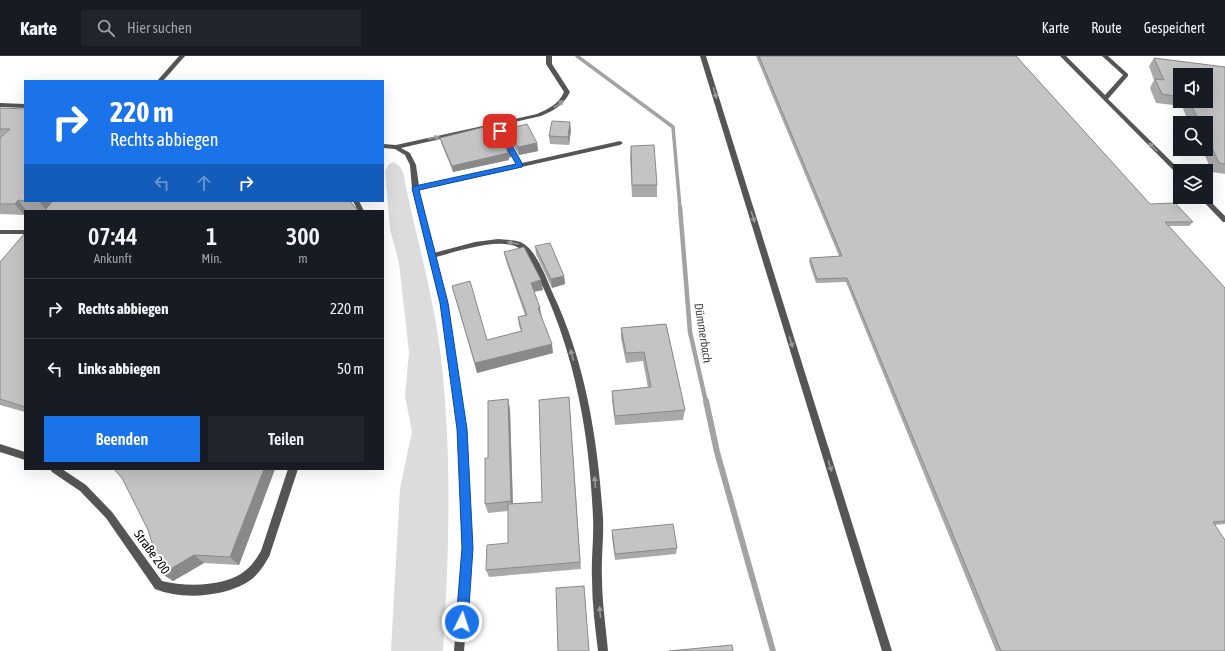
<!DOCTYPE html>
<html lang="de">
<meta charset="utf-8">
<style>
body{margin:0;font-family:"Asap Condensed",sans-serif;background:#20242c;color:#f1f3f6;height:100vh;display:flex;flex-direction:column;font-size:15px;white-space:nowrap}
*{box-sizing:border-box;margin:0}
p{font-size:13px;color:#9ea1a6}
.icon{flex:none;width:22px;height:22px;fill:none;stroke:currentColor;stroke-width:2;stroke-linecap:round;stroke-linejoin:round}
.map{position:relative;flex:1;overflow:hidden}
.side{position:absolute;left:24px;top:154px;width:360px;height:260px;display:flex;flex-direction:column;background:#171b24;border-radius:0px;box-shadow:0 4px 16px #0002}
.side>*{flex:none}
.banner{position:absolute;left:24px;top:24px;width:360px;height:122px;border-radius:0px;box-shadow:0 4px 16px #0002;background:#1a73e8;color:#fff;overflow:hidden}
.tools{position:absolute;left:1173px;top:12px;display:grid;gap:8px}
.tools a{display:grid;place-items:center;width:40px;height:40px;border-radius:0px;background:#171b24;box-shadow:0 4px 16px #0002;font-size:20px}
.pin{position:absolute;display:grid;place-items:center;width:34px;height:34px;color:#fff;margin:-17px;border-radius:8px;box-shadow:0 2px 6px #0006}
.me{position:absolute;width:44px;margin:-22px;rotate:4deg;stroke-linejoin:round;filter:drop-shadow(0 0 3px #0008)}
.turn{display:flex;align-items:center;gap:14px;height:84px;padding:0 20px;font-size:18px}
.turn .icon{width:52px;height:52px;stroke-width:2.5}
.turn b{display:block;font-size:28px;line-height:34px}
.lanes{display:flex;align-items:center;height:38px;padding:0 20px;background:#0003;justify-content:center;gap:20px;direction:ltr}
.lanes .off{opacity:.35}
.eta{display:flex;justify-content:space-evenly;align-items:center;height:68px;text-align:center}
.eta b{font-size:24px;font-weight:600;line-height:28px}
.button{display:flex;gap:8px;margin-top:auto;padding:8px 20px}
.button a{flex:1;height:46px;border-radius:0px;background:#1a73e8;color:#fff;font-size:16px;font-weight:600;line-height:46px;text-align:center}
.button a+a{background:#20242c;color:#f1f3f6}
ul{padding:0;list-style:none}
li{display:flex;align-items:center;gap:12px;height:60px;padding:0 20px;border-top:1px solid #363941}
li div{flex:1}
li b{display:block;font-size:15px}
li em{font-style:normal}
header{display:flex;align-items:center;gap:24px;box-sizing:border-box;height:56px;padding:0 20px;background:#171b24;border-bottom:1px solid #363941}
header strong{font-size:19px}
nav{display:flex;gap:22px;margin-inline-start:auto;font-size:14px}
.search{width:280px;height:36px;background:#20242c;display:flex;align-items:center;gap:10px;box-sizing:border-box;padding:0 14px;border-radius:0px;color:#9ea1a6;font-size:15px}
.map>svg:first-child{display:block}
.green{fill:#dcdcdc}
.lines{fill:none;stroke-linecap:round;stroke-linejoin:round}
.stream-far2{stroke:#a3a3a3;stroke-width:3.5}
.stream-far1{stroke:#a3a3a3;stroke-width:4.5}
.stream{stroke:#a3a3a3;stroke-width:6}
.service{fill:#555;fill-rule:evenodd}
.minor{fill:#555;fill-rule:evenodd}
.wall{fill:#a9a9a9;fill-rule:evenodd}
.shaded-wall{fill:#898989}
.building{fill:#c4c4c4;stroke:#898989}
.oneway{fill:#999}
.route{fill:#1a73e8;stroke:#114b97}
.labels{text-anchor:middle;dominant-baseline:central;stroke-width:4;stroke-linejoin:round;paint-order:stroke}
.water-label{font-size:12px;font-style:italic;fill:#444;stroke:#fff}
.near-street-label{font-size:13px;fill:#000;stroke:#fff}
</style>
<header>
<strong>Karte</strong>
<div class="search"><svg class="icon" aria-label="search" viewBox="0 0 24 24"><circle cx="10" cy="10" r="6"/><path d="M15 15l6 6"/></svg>Hier suchen</div>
<nav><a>Karte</a><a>Route</a><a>Gespeichert</a></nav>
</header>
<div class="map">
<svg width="1225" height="595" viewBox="0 0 1225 595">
<rect width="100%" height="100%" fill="#fff"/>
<path class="green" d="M393 106C405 112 404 120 406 132 419 191 436 251 442 311 452 405 449 500 443 595H391L400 432 412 376 405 340 409 296 399 207 390 173 385 116 388 109Z"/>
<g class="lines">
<polyline class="stream-far2" points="577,0 673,71 680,152"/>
<polyline class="stream-far1" points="680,151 690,276 706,346"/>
<polyline class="stream" points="706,345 717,396 773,595"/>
<g class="service">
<polygon points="179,0 185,0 163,25 157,25"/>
<path d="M546 0H552V8L570 36C564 49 553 55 541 60L401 92 410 97 416 109 419 130 517 108 497 75 500 73 503 75 522 107 620 85 623 87 620 89 419 134 448 247 466 373 472 492 464 595H454L462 492 458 373 440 247 412 133 410 109 405 99 395 93 383 92V88L396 89 537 58C548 53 559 48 564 36L546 8Z"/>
<polygon points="700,0 706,0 892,595 882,595"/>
<polygon points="1060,0 1066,0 1105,39 1123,19 1102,0 1108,0 1128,18 1128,20 1108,43 1181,115 1180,120 1178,119"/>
<polygon points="0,47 25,48 25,52 0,51"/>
<polygon points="1199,141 1206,141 1225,160 1225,166 1223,166"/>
<polygon points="353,145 359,145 364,155 358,155"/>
<rect x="0" y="174" width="25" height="4"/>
<polygon points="0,388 25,396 25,404 0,396"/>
<path d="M50 413H62L86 429 112 456 162 525C186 531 227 531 246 514 253 509 257 501 261 495L265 493 269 495 270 498C265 509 257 521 246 527 221 541 182 544 155 533L106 462 80 435 52 416Z"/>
</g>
<g class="minor">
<path d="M498 183C506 184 517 183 524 188 537 196 547 224 553 238 586 307 598 386 603 462 604 482 601 502 602 522 602 547 606 571 608 595H598C595 571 592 547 592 523 591 503 594 483 593 462 590 383 576 303 543 231 537 220 529 196 517 191 497 181 453 197 432 202L428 200 430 198 475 186Z"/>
<polygon points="288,413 298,413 270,498 269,501 265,503 261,501 260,498"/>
</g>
</g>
<g class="wall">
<polygon points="756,0 1016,0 1150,148 1193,166 1189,170 1169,170 1225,232 1225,468 1215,469 1225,595 996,595 846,226 816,227 809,206 810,202 839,200"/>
<path d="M1154 2 1225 11V118L1212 116 1202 93H1206V67H1189L1182 50 1156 47 1150 32 1154 24 1149 10ZM1180 19 1206 45H1180Z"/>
<polygon points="0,52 25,53 25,145 350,145 358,155 25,155 24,159 0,158"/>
<polygon points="507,73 537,87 538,95 519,99 508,81"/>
<polygon points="571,74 569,89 550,88 549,80"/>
<polygon points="497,76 510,95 511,101 509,102 509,104 453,116 442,89 440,82"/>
<polygon points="631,90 657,129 657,141 632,141 630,102"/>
<polygon points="25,177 25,356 0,349 0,206"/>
<polygon points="535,190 564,220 565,228 552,232 536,198"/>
<polygon points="504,196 543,234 534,236 541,261 553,297 477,317 452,230 487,284 521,275 519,270 518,261 525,259 506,205"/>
<polygon points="666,268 685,354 683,364 615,369 612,344 612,335 648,332 643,305 626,307 621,282 621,272"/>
<polygon points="569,341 581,513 489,521 486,514 508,487 508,455 488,457 485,448 488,402 508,343 510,354 513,448 542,446"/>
<polygon points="114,413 275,413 239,509 204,507 173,525 148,474 122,422"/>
<polygon points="612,474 677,492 676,498 615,504 612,481"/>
</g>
<g class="shaded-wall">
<polygon points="570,66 571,74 569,89 568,81"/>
<polygon points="537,87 538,95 519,99 518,91"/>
<polygon points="510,95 511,101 509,102 509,104 453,116 452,110"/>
<polygon points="18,144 27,155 25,155 25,158 24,159 15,148"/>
<polygon points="39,145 49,145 52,149 47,155"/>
<polygon points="564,220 565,228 552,232 551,223"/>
<polygon points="541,224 543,234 532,236 531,227"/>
<polygon points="538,252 540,252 542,261"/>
<polygon points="552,288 553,297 477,317 475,307"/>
<polygon points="508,343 510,354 513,455 511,445"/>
<polygon points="264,413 275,413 239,509 230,501"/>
<polygon points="194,499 204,507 173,525 162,518"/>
</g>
<g class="building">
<polygon points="759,0 1016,0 1150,148 1175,147 1193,166 1165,166 1225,232 1225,465 1213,466 1225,484 1225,595 1001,595 847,222 817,223 810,202 842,200"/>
<polygon points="1154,2 1225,11 1225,108 1219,107 1206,79 1206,67 1200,67 1189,45 1206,45 1206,19 1180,19 1180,41 1162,38 1155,23 1164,24"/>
<polygon points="0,52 25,53 25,145 18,144 15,148 0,148 0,82 10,73 0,73"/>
<polygon points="552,65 570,66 568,81 549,80"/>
<polygon points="527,68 537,87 518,91 507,73"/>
<polygon points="492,69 497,76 499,76 510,95 507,95 508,97 452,110 440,82"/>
<polygon points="654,89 657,129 632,129 631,90"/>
<polygon points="53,145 350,145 358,155 44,155"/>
<polygon points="25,177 25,351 0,343 0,206"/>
<polygon points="550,187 564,220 551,223 535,190"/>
<polygon points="524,191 541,224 531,227 540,252 538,252 552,288 475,307 452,230 470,225 487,284 522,275 518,261 527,259 504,196"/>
<polygon points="666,268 685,354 615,360 612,335 651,331 644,296 626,297 621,272"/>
<polygon points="569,341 580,506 486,514 487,489 508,487 508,448 542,446 539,344"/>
<polygon points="508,343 511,445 485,448 485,402 488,402 488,345"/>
<polygon points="114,413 264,413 230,501 194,499 162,518 148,474 122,422"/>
<polygon points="673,468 677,492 615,498 612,474"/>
<polygon points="584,530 589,595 558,595 556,532"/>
<polygon points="732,589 733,595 669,595"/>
</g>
<defs><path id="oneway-solid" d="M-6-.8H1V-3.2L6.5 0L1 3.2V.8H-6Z"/></defs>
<g class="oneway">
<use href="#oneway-solid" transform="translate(715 37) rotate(73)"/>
<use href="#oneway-solid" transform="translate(559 48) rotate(-36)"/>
<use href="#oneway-solid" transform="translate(434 82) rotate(-12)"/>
<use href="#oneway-solid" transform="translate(1153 91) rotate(-135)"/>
<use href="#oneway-solid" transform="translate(753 161) rotate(73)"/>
<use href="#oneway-solid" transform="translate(513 187) rotate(-168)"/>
<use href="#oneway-solid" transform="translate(791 286) rotate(73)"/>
<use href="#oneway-solid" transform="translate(572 299) rotate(-105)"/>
<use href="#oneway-solid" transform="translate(830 410) rotate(73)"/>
<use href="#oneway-solid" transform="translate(595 426) rotate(-95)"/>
<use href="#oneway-solid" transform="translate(600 556) rotate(-95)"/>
</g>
<polygon class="route" points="498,74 504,75 523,109 522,111 419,134 448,247 467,373 473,492 468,566 466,570 462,572 457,570 456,566 462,492 457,373 440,247 412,132 415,130 516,108 497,75"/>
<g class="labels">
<g class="water-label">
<text transform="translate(703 277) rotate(81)">Dümmerbach</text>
</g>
<g class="near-street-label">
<text transform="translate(152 496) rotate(54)">Straße 200</text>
</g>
</g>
</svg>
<div class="tools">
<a><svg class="icon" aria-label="sound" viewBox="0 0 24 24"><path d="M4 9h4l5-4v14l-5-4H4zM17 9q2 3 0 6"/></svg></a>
<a><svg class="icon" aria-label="search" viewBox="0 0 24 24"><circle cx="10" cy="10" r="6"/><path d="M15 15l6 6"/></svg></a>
<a><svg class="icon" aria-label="layers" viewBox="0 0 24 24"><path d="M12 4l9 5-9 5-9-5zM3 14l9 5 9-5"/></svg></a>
</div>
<div class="pin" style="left:500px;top:75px;background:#d93025"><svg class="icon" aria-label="arrive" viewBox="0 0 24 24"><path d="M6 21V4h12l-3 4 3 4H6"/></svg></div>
<svg class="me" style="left:462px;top:566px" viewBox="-20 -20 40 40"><circle r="17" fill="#1a73e8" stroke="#fff" stroke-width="3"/><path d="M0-11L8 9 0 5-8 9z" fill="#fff"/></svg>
<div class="banner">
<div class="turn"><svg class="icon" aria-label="right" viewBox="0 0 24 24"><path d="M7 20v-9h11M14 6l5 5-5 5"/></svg><div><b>220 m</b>Rechts abbiegen</div></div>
<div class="lanes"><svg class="icon off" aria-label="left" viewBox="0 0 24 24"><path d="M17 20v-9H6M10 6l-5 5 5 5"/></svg><svg class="icon off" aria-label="ahead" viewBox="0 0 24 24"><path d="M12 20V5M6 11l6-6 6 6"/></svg><svg class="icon" aria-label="right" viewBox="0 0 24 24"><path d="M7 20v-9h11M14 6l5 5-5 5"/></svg></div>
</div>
<section class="side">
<div class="eta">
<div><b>07:44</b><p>Ankunft</p></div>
<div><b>1</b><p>Min.</p></div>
<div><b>300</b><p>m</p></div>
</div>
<ul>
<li><svg class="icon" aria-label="right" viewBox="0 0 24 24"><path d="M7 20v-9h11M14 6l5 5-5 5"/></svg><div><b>Rechts abbiegen</b></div><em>220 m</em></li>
<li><svg class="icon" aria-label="left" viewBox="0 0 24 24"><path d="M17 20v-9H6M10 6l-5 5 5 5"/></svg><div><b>Links abbiegen</b></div><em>50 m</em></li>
</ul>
<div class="button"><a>Beenden</a><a>Teilen</a></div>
</section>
</div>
